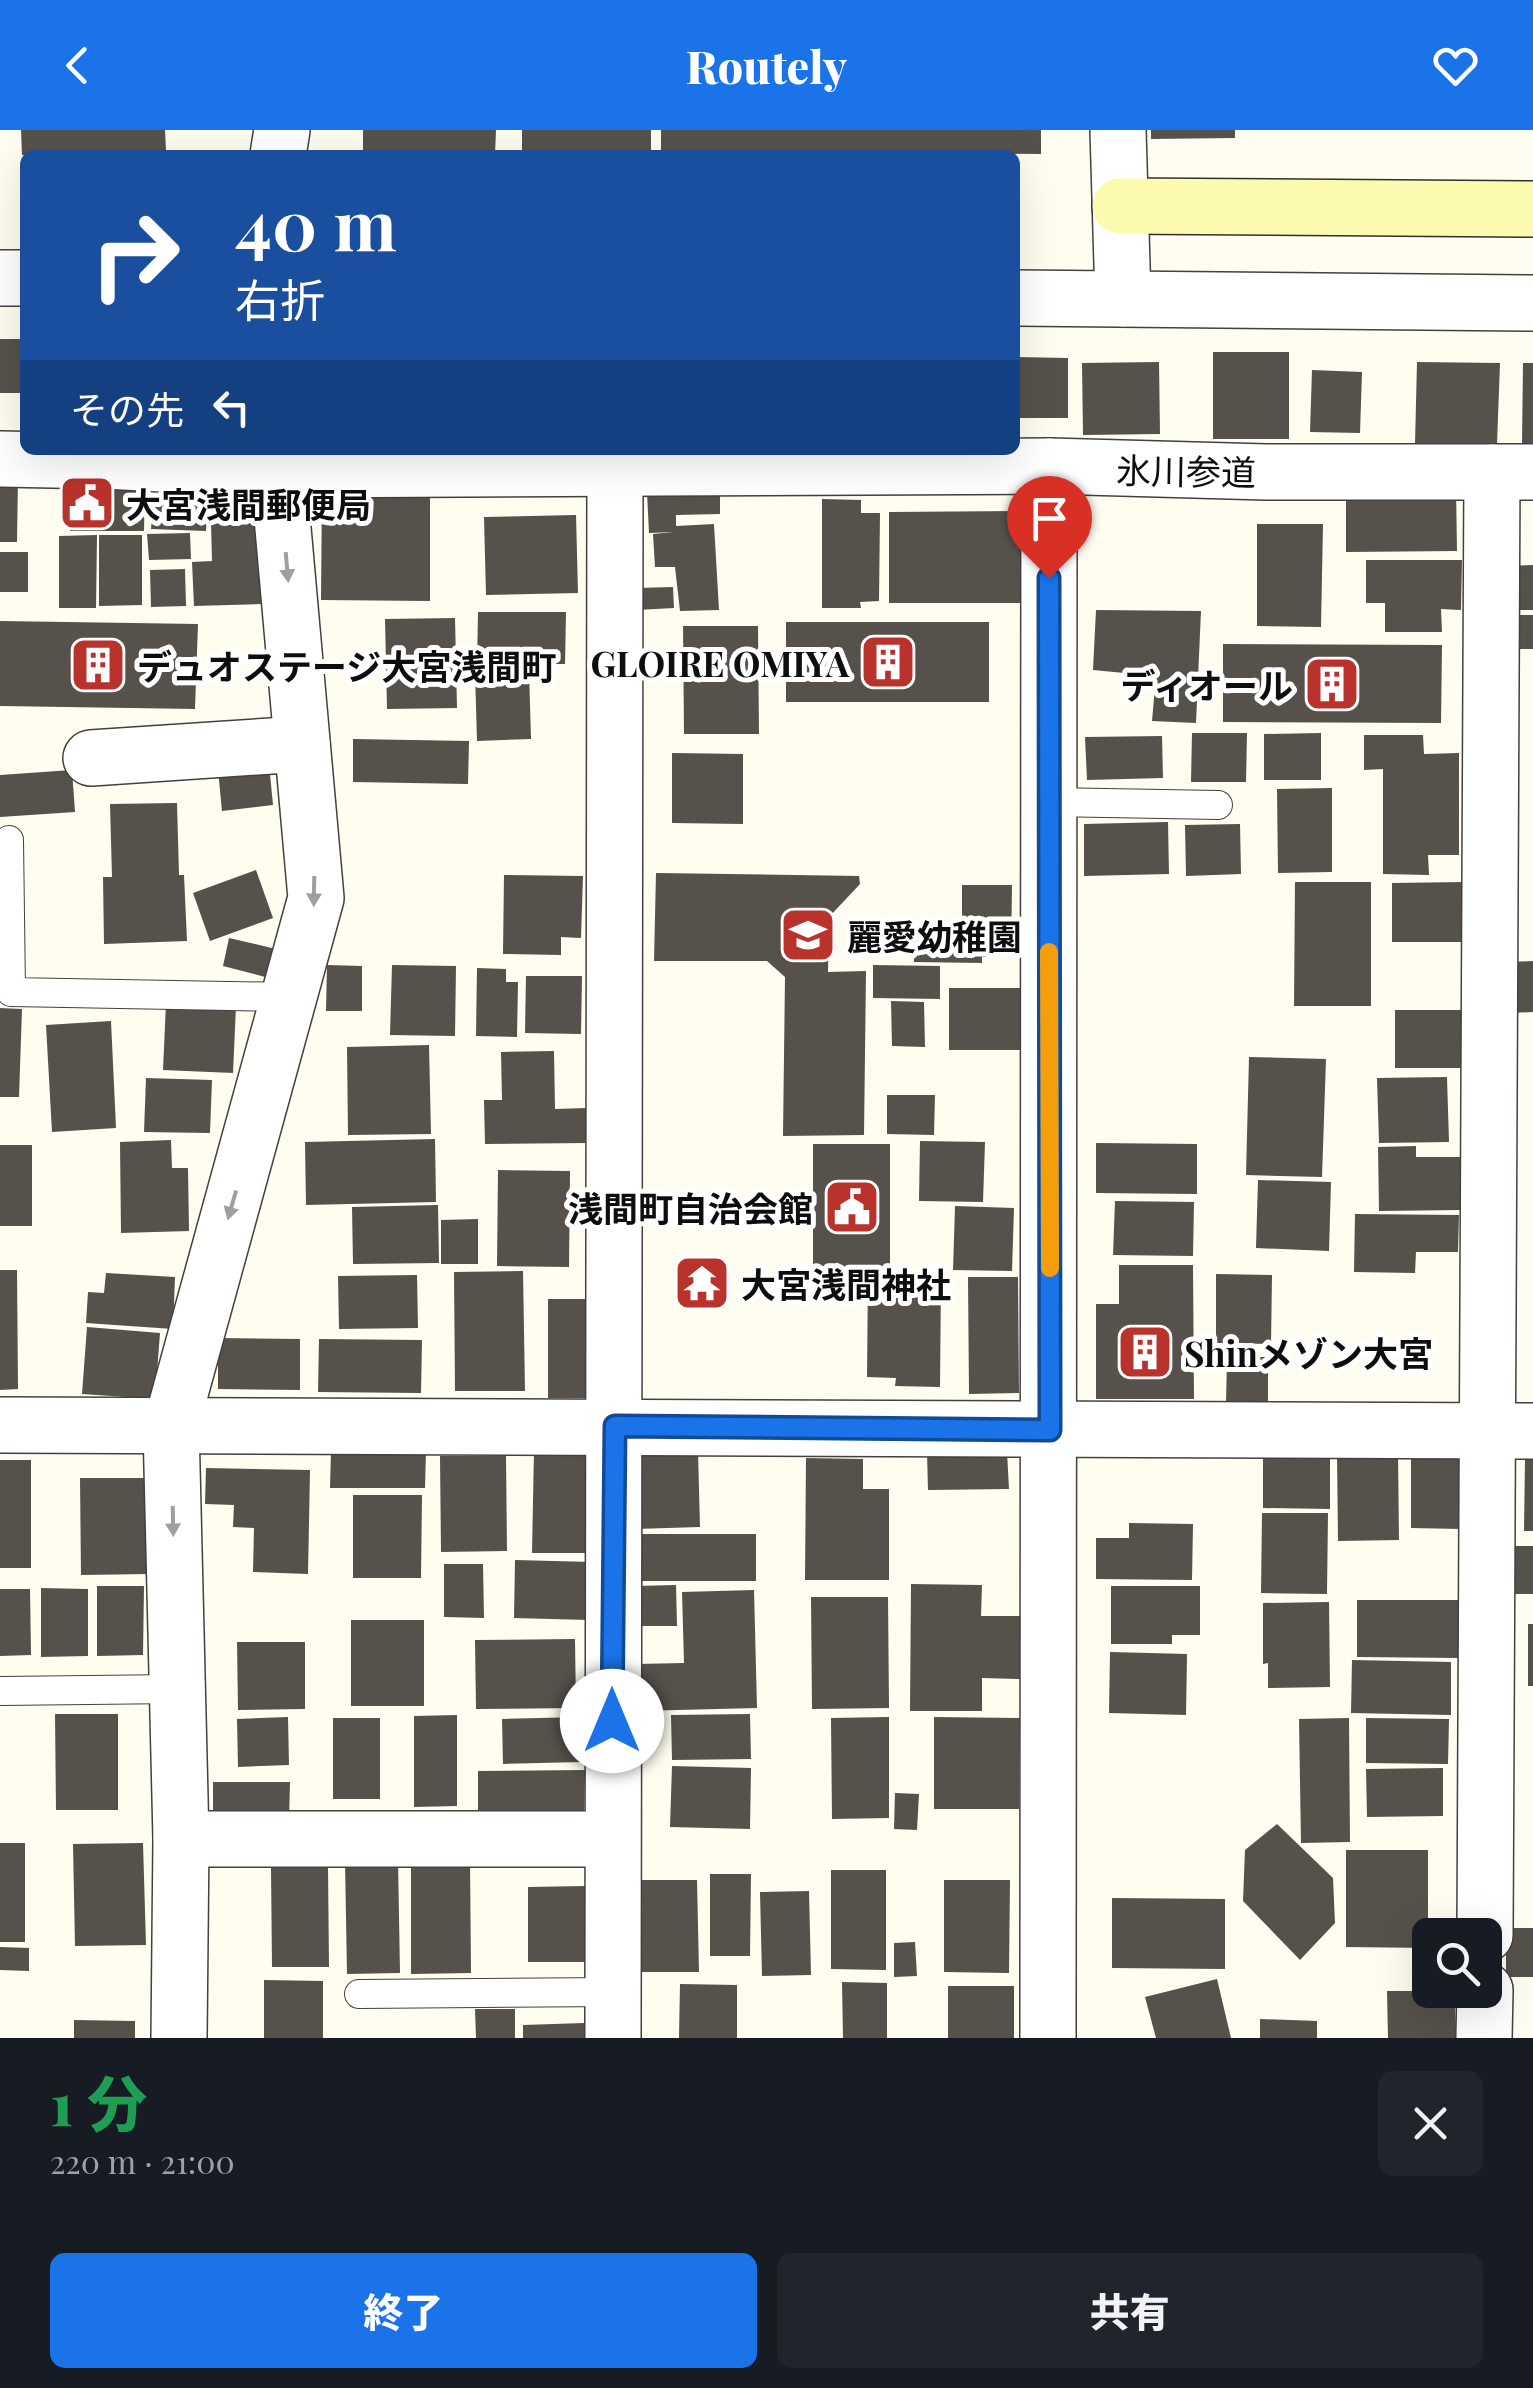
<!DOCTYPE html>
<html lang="ja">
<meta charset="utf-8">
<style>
body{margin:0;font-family:"Playfair Display","Noto Sans JP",serif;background:#20242c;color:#f1f3f6;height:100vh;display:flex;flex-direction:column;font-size:38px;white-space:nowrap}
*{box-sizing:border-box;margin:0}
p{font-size:32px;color:#9ea1a6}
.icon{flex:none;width:55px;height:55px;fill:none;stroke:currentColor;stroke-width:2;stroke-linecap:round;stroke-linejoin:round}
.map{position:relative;height:1908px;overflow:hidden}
.sheet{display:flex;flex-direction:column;background:#171b24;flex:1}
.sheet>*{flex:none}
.guide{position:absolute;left:20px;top:20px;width:1000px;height:305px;border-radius:15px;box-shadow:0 10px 40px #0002;background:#1a4fa0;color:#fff;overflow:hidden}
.buttons{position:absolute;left:1412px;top:1788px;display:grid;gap:20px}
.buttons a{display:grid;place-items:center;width:90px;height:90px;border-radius:15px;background:#171b24;box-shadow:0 10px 40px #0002;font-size:50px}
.pin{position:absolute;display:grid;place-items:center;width:85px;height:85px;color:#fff;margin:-102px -42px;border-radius:50% 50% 50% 0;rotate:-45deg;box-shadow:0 0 10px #0007}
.pin .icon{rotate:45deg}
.me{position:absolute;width:110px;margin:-55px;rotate:0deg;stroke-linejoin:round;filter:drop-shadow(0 0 8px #0008)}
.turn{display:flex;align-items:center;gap:35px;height:210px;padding:0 50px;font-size:45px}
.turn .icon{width:130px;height:130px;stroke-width:2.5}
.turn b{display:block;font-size:70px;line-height:85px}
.then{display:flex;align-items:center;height:95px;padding:0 50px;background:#0003;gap:20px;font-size:38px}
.round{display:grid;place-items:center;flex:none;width:105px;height:105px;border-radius:15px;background:#20242c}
.summary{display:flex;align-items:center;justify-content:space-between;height:170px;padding:0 50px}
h1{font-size:60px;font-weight:800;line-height:75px;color:#1e9e55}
.primary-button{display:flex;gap:20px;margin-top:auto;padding:20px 50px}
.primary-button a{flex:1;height:115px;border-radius:15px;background:#1a73e8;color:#fff;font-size:40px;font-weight:800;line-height:115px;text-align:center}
.primary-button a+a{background:#20242c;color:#f1f3f6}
header{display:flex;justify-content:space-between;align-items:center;height:130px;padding:0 50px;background:#1a73e8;color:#fff;font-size:45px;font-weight:800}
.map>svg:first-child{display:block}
.building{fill:#56514b}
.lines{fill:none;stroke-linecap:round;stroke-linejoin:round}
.lane-casing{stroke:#414141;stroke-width:30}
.street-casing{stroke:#414141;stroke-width:58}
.secondary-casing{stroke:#303030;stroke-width:58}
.lane{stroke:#fff;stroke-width:28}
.street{stroke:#fff;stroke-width:55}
.secondary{stroke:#fbfaae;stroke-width:55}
.oneway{fill:#9f9f9f}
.route-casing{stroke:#114b97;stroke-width:25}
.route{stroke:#1a73e8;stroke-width:18}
.slow{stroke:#f59e0b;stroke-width:18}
.labels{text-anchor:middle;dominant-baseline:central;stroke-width:10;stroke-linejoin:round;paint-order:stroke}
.street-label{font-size:35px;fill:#0e0e0e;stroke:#fff}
.poi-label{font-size:35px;font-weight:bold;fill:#0e0e0e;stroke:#fff;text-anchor:start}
</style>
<header><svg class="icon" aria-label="back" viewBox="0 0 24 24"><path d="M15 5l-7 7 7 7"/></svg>Routely<svg class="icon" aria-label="heart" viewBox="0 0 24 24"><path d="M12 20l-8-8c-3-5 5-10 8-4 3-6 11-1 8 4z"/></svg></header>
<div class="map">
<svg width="1533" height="1908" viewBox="0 0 1533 1908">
<rect width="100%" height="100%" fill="#fefdf0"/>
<g class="building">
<polygon points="21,0 165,0 166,20 22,25"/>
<polygon points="363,0 496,0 495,25 363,25"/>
<rect x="522" y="0" width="129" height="25"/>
<polygon points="661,0 1041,0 1041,24 661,22"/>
<polygon points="1151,0 1235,0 1235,8 1151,9"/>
<rect x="0" y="209" width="25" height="54"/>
<rect x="1213" y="222" width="76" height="87"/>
<polygon points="1015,227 1068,228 1068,288 1015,288"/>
<polygon points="1159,232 1160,304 1083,305 1082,233"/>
<polygon points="1417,232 1500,233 1497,314 1415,314"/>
<polygon points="1523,233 1533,233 1533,313 1522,313"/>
<polygon points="1312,240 1362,242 1360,303 1310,302"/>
<polygon points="0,347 18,347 17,412 0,412"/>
<polygon points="70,347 145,347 144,401 70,401"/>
<polygon points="720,350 720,384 676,385 676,396 714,394 719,480 680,481 675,437 655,437 653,404 673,402 649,403 647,362"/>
<polygon points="322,356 430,356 430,471 321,470"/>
<polygon points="1456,358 1457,421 1346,422 1346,360"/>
<polygon points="154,359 209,362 206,401 151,399"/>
<polygon points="822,369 861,370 861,383 880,383 879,471 860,472 861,478 822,478"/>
<polygon points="1026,381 1026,473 889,473 889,382"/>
<polygon points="576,385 578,463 486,465 484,387"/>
<polygon points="259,391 261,474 194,476 192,432 212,431 211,393"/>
<polygon points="1257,394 1323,394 1321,497 1257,496"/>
<polygon points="190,403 191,429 149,430 147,404"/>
<polygon points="97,405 96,478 59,478 59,406"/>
<polygon points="99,405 142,405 142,475 99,476"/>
<rect x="0" y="422" width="28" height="40"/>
<polygon points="1366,430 1462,430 1461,480 1441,479 1442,502 1385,502 1385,473 1366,473"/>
<polygon points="1533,435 1533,480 1509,480 1508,436"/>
<polygon points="185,439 186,476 151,477 150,440"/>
<polygon points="673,457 674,478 637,480 636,458"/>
<polygon points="1096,480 1201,481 1196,593 1152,591 1156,546 1093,540"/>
<polygon points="478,482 566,482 565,534 477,534"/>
<rect x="1509" y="485" width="24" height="34"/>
<polygon points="455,488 457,578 387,579 385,489"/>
<polygon points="0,491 198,494 195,579 0,576"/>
<rect x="786" y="492" width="203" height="80"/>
<polygon points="683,496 758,496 759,604 684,604"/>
<polygon points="1223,514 1442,515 1441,593 1223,592"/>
<polygon points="529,541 531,609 477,611 475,542"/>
<polygon points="1192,603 1247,603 1246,652 1191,652"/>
<polygon points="1321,603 1321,650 1264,650 1264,604"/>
<polygon points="1364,605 1423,605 1424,624 1459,623 1459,725 1428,725 1429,745 1383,744 1383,639 1364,640"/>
<polygon points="1162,606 1163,648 1087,650 1085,607"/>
<polygon points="353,609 469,611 468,654 353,652"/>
<polygon points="268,623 273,675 222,681 217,629"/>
<polygon points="672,623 743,624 743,694 672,693"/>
<polygon points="72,640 75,682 0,687 0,645"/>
<polygon points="1332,658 1332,742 1278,743 1277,659"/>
<polygon points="177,673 179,745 184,745 187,811 104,814 103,747 112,747 110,674"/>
<polygon points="1168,692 1169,744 1084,746 1084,694"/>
<polygon points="1240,694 1241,744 1186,746 1185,695"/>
<polygon points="256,740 273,788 210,811 193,763"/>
<polygon points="656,743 859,746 860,754 829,787 828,842 866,841 864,1005 783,1006 785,847 767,831 654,831"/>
<polygon points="504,745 583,746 581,808 561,807 561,825 503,824"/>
<polygon points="1295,752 1371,752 1371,876 1294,876"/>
<polygon points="1464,752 1464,812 1392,812 1392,753"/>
<polygon points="962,755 1012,755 1011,827 982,827 982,833 914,832 914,798 962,798"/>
<polygon points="229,808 276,819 269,848 223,836"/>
<polygon points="1533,831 1533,882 1510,883 1509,832"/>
<polygon points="327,835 362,836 362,881 326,881"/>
<polygon points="392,835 456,836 455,906 390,905"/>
<polygon points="873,835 940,836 940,869 873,868"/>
<polygon points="477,838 506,839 506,852 518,852 517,907 476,906"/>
<polygon points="526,846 582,846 581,904 525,903"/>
<rect x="949" y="858" width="72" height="62"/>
<polygon points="891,871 924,872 925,917 892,916"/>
<polygon points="166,873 236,876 233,943 163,940"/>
<polygon points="0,878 22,879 19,967 0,967"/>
<rect x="1395" y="880" width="69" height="58"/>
<polygon points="111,891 116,998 52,1002 46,895"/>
<polygon points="429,915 431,1004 348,1005 347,917"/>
<polygon points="554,921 555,979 586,978 588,1013 485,1014 484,970 502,970 501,922"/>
<polygon points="1249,927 1326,929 1322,1047 1246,1045"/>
<polygon points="1447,947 1449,1012 1379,1013 1377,948"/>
<polygon points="146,948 212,950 210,1003 144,1002"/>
<polygon points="887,965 935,965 934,1005 887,1004"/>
<polygon points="435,1009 436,1072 306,1075 305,1012"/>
<polygon points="171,1010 172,1038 188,1038 189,1101 121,1103 120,1012"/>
<polygon points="920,1011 985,1012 983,1072 919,1071"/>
<polygon points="1096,1013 1197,1014 1197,1064 1096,1063"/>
<rect x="813" y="1014" width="77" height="126"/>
<rect x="0" y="1015" width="32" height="81"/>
<polygon points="1416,1016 1416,1027 1461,1027 1461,1080 1379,1081 1378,1017"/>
<polygon points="498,1040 570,1041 569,1137 497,1136"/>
<polygon points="1258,1050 1331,1052 1329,1121 1256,1118"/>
<polygon points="1115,1071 1194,1072 1193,1126 1113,1125"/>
<polygon points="438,1075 439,1133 353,1134 352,1077"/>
<polygon points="955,1076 1014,1078 1012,1141 953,1140"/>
<polygon points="1355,1084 1459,1085 1458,1122 1416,1122 1415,1143 1354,1142"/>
<polygon points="478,1089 478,1134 441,1134 441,1090"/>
<polygon points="1119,1135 1193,1135 1194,1269 1096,1269 1096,1174 1119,1174"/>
<polygon points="0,1140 17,1140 18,1259 0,1260"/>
<polygon points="523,1141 525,1261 455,1261 454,1142"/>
<polygon points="106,1143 175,1147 173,1199 86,1193 88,1162 104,1163"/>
<polygon points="868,1143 941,1145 940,1257 895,1256 896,1248 867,1247"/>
<polygon points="1216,1144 1272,1145 1271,1214 1216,1213"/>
<polygon points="417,1145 418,1198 339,1199 338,1146"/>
<polygon points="968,1147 1018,1147 1019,1263 969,1264"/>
<rect x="548" y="1169" width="48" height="99"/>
<polygon points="87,1197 160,1203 155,1269 82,1264"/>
<polygon points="218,1208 300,1209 300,1260 218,1259"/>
<polygon points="319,1209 422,1210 421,1263 318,1262"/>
<polygon points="1227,1227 1268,1227 1268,1274 1226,1274"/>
<polygon points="534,1320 594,1321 594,1423 532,1423"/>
<polygon points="331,1321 426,1321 425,1358 330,1358"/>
<polygon points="698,1321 700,1397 635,1399 633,1323"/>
<polygon points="1007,1322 1009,1359 928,1360 927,1323"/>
<polygon points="1263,1322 1330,1322 1330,1379 1263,1378"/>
<polygon points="1398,1322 1399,1410 1338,1411 1337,1323"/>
<polygon points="440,1326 506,1326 507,1421 441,1422"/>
<polygon points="1411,1327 1463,1328 1462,1399 1411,1398"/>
<polygon points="806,1328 863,1329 863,1359 889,1359 889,1450 805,1450"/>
<polygon points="1525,1329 1533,1329 1533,1401 1524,1401"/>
<rect x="0" y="1330" width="31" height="108"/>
<polygon points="206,1338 310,1340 308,1444 253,1442 254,1398 233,1397 234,1375 205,1374"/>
<polygon points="80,1348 148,1348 149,1444 81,1445"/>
<polygon points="353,1365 422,1365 421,1448 353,1448"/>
<polygon points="1262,1383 1328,1383 1327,1464 1261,1463"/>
<polygon points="1129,1393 1193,1394 1192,1450 1096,1449 1096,1408 1129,1408"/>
<polygon points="631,1404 756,1404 756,1451 630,1451"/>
<rect x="1510" y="1416" width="23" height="48"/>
<polygon points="515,1430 591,1432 589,1490 514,1488"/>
<polygon points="444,1434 483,1434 484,1488 444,1487"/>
<polygon points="911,1454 982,1455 981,1486 1021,1486 1020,1549 982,1548 982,1581 910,1581"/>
<polygon points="676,1455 677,1496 637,1496 636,1456"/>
<polygon points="97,1456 144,1456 143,1525 97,1526"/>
<polygon points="1111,1456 1200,1456 1200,1505 1172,1505 1172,1514 1111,1514"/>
<polygon points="41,1458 88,1459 88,1526 41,1527"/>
<polygon points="0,1459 30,1459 31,1525 0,1526"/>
<polygon points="754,1460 757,1578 638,1581 637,1534 684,1533 682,1462"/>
<polygon points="811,1467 888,1467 889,1578 812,1579"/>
<polygon points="1357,1470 1459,1470 1459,1528 1357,1527"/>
<polygon points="1329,1472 1330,1557 1268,1558 1268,1533 1263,1534 1263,1473"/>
<rect x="351" y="1490" width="73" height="86"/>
<rect x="1528" y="1494" width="5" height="62"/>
<polygon points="575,1509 576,1578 476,1579 475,1510"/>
<polygon points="237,1512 305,1512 305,1579 238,1580"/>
<polygon points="1110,1522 1187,1524 1186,1585 1109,1583"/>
<polygon points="1352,1530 1451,1532 1451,1585 1351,1583"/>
<polygon points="55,1584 118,1584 118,1680 56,1680"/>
<polygon points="750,1584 751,1629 672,1630 671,1585"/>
<polygon points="457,1585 457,1676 414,1677 414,1586"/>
<polygon points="288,1587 289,1635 238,1637 237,1589"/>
<polygon points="581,1587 582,1632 503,1634 502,1589"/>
<polygon points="889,1587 889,1688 832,1689 831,1588"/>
<polygon points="934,1587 1020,1588 1019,1679 934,1679"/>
<rect x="333" y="1588" width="47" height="81"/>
<polygon points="1349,1588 1350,1712 1301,1713 1299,1589"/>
<polygon points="1366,1588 1449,1589 1448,1634 1366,1633"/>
<polygon points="672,1636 751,1638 750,1699 670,1697"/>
<polygon points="1443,1638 1443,1686 1367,1687 1366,1639"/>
<polygon points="585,1640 584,1687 478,1687 478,1641"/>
<polygon points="213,1652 290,1652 289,1691 213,1691"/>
<polygon points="895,1663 919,1664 917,1700 894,1699"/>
<polygon points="1277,1694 1333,1748 1335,1793 1300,1830 1243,1771 1245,1720"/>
<rect x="0" y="1713" width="25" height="99"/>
<polygon points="143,1713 146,1815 75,1816 73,1714"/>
<polygon points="1346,1720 1428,1720 1428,1818 1346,1817"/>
<polygon points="398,1730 400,1843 347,1844 345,1731"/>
<polygon points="411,1731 470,1731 471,1843 411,1844"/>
<polygon points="271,1737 328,1737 329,1837 272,1837"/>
<polygon points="831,1740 886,1740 886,1840 831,1839"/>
<polygon points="710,1744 751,1744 750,1826 710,1826"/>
<polygon points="639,1750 697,1750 699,1842 640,1842"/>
<polygon points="944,1750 1010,1750 1009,1843 944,1842"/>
<polygon points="586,1756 586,1832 528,1832 528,1757"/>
<polygon points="809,1761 811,1845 762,1846 760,1762"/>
<polygon points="1112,1768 1225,1769 1225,1839 1112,1838"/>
<rect x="1506" y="1798" width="27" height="49"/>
<polygon points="915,1812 917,1846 894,1847 894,1813"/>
<polygon points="0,1817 29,1818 29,1841 0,1840"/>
<polygon points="1217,1849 1231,1908 1156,1908 1145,1867"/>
<polygon points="264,1850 323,1851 323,1908 264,1908"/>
<polygon points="842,1852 887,1853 887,1908 843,1908"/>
<polygon points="680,1854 737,1855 737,1908 679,1908"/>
<rect x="948" y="1856" width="66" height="52"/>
<polygon points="1387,1861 1435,1861 1435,1872 1455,1871 1456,1908 1388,1908"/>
<polygon points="475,1879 515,1879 515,1908 476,1908"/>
<polygon points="1260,1889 1317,1891 1317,1908 1260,1908"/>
<polygon points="74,1890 135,1891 135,1908 74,1908"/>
<polygon points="584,1893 585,1908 523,1908 523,1895"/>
</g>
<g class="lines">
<g class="lane-casing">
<g id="lane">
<polyline points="1049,672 1218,675"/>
<polyline points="9,710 11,862 290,867"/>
<polyline points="0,1561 177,1559"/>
<polyline points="359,1864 613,1862"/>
</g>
</g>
<g class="street-casing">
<g id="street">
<polyline points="1118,0 1123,169"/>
<polyline points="278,25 282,0"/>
<polyline points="0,148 25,148"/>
<polyline points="1015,168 1533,173"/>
<polyline points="0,329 105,331 278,340 1049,336 1266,342 1533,342"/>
<polyline points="91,628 302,614"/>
<polyline points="0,1295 1533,1301"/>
<polyline points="181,1709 612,1709"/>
<polyline points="1485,1805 1492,342"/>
<polyline points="179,1908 181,1709 171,1296 316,768 276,320"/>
<polyline points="613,1908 615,338"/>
<polyline points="1048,1908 1049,336"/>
<polyline points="1484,1908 1485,1860"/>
</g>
</g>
<g class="secondary-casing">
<polyline id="secondary" points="1120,76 1533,79"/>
</g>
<use href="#lane" class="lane"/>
<use href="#street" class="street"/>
<use href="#secondary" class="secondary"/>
</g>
<defs><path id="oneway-solid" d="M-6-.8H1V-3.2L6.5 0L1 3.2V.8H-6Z" transform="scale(2.5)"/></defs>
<g class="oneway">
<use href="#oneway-solid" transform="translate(287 437) rotate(85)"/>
<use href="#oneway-solid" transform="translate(314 761) rotate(91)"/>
<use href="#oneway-solid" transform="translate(232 1075) rotate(106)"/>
<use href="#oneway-solid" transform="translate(173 1391) rotate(89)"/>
</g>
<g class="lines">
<g class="route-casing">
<polyline id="route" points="612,1591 615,1296 1050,1300 1049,448"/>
</g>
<use href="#route" class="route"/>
<polyline class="slow" points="1049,822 1050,1138"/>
</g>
<defs>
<g id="civic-square" transform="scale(2.875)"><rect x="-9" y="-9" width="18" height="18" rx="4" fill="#b9322c" stroke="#fff"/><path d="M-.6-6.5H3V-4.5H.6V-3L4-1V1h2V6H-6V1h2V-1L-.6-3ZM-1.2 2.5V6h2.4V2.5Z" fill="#fff"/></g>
<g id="building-square" transform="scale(2.875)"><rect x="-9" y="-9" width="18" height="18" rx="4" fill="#b9322c" stroke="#fff"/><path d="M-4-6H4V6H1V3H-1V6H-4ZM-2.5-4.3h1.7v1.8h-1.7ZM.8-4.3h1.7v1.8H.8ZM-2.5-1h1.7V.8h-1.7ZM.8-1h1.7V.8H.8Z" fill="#fff"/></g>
<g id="school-square" transform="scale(2.875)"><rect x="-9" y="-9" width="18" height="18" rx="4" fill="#b9322c" stroke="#fff"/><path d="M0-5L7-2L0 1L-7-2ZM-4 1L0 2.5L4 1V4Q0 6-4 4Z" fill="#fff"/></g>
<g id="temple-square" transform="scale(2.875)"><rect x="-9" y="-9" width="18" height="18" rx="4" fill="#b9322c" stroke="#fff"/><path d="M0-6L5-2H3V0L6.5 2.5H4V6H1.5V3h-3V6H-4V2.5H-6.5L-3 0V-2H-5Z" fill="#fff"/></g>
</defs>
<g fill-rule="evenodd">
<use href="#civic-square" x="87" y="373"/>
<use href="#building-square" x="888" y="532"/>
<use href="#building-square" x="98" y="535"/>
<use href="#building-square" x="1332" y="554"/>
<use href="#school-square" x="808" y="805"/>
<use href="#civic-square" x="852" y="1077"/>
<use href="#temple-square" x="702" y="1153"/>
<use href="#building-square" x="1145" y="1222"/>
</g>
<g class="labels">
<g class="street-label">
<text transform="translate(1186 340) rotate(1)">氷川参道</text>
</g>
<g class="poi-label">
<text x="126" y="373">大宮浅間郵便局</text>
<text x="849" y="532" text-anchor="end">GLOIRE OMIYA</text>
<text x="137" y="535">デュオステージ大宮浅間町</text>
<text x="1293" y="554" text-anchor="end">ディオール</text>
<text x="847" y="805">麗愛幼稚園</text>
<text x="813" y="1077" text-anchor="end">浅間町自治会館</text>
<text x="741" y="1153">大宮浅間神社</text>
<text x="1184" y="1222">Shinメゾン大宮</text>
</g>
</g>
</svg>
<div class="buttons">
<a><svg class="icon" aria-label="search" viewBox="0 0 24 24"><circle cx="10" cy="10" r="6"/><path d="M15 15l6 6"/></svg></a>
</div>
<div class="pin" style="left:1049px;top:448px;background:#d93025"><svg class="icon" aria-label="arrive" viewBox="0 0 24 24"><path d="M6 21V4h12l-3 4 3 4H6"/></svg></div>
<svg class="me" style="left:612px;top:1591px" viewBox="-20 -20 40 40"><circle r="19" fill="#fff"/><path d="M0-13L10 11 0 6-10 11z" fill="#1a73e8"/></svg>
<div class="guide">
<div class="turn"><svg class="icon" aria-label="right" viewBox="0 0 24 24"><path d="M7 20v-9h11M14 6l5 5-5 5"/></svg><div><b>40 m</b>右折</div></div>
<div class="then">その先<svg class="icon" aria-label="left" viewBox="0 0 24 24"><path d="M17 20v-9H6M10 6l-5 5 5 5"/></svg></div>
</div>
</div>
<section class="sheet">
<div class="summary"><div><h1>1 分</h1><p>220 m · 21:00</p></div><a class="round"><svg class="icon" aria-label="close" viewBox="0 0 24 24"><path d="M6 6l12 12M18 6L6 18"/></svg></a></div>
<div class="primary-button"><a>終了</a><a>共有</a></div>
</section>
